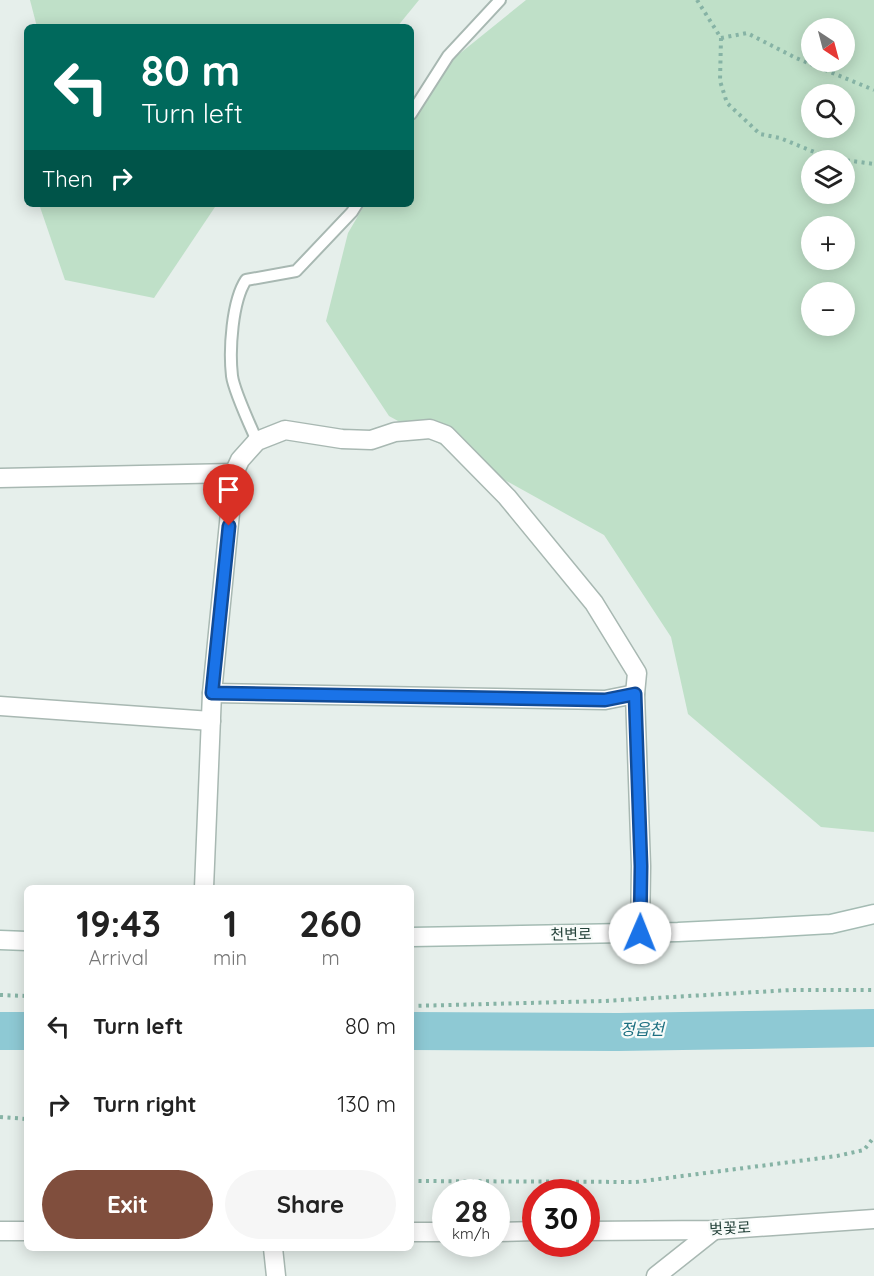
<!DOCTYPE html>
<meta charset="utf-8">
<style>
body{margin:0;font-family:Quicksand,"Noto Sans KR",sans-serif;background:#f6f6f6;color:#222;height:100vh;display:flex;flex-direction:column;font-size:22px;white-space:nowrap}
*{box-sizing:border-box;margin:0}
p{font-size:20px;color:#767676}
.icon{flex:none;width:33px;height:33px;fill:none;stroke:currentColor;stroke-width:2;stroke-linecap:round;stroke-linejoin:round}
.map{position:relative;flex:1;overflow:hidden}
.side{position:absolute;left:24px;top:885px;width:390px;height:366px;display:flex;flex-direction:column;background:#fff;border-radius:9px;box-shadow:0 3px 15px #0003}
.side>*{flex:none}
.top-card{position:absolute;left:24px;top:24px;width:390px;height:183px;border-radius:9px;box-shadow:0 3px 15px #0003;background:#00695c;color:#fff;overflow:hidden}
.needle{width:39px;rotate:144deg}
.controls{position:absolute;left:801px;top:18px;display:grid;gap:12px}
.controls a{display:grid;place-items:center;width:54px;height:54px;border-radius:50%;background:#fff;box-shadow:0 3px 15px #0003;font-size:30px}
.speed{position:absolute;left:432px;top:1179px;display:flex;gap:12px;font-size:30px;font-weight:700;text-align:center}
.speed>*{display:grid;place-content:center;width:78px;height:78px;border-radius:50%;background:#fff;box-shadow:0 3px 15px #0003;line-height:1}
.speed small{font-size:15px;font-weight:400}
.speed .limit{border:9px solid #d22;background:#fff;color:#111}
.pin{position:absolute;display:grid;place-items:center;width:51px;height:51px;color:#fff;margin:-62px -26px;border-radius:50% 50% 50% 0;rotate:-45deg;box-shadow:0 0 6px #0007}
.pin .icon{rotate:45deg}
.me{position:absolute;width:66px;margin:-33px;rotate:1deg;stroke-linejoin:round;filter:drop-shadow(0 0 4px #0008)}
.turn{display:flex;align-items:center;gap:21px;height:126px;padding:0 18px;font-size:27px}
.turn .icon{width:78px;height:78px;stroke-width:2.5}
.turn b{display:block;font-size:42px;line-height:51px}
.then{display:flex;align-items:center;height:57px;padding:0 18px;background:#0003;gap:12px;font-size:22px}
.eta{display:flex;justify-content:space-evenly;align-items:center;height:102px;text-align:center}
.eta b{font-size:36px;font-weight:700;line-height:42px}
.action{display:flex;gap:12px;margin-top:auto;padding:12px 18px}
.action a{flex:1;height:69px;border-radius:36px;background:#804e3d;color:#fff;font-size:24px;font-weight:700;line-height:69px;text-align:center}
.action a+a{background:#f6f6f6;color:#222}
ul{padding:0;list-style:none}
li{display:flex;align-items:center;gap:18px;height:78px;padding:0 18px}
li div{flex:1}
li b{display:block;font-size:22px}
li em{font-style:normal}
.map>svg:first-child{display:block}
.green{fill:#bfe0c8;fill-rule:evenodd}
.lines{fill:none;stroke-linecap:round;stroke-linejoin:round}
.river{stroke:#8ec9d4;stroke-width:38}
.service-casing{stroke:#a8b8b2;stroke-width:14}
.minor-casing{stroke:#a8b8b2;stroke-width:21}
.tertiary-casing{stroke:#a8b8b2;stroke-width:21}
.secondary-casing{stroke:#a4bbb3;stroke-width:21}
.path{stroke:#86b3a5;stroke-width:4;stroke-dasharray:3 4.5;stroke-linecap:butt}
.service{stroke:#fff;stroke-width:10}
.minor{stroke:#fff;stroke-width:18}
.tertiary{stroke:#fff;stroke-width:18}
.secondary{stroke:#fff;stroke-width:18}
.route-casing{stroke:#114b97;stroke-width:15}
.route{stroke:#1a73e8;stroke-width:10}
.labels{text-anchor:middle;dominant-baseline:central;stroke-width:4.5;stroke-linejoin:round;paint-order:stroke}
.street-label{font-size:15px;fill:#24423a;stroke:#f7fbf9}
.water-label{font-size:16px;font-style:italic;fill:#1c6f80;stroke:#f7fbf9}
</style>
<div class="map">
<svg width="874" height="1276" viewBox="0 0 874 1276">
<rect width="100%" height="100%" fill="#e6efeb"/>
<g class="green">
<polygon points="30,0 419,0 397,27 37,27"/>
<path d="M526 0H874V832L821 827 688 714 671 637 604 535 389 416 326 321 348 233 365 204H411V123L443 67ZM812 28H844V62H812ZM812 94H844V128H812ZM812 160H844V194H812ZM812 226H844V260H812ZM812 292H844V326H812Z"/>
<polygon points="39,204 217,204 154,298 65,280"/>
</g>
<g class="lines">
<g class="river">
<polyline points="0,1031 27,1031"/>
<polyline points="411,1031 618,1032 874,1028"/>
</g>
<g class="service-casing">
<g id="service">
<polyline points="411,114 448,56 500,0"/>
<path d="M257 441C250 425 234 391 232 376 229 350 232 301 246 280L296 271 352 212 357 204"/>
</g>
</g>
<g class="minor-casing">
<g id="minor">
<polyline points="0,478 234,473"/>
<polyline points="212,693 605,700 635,694"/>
<polyline points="0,706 211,721"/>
<polyline points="204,888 212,693 234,473 240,460 257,441 285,430 342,439 371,440 395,432 430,429 446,435 507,497 594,603 637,673 635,694 641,866 640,933"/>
<polyline points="273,1248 276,1276"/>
<polyline points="656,1276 714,1230"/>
</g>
</g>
<g class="tertiary-casing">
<g id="tertiary">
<polyline points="0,1231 27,1231"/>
<polyline points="586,1231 714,1230 874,1219"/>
<polyline points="411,1232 446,1232"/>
<polyline points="496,1232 536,1231"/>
</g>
</g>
<g class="secondary-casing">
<g id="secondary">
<polyline points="411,937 678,932 760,928 831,924 874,914"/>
<polyline points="0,940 27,941"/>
</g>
</g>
<g class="path">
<polyline points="697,0 721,38 720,81 727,103 760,134 780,138 829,158 874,164"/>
<polyline points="721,38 747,33 796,58 874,90"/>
<polyline points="0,995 27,996"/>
<polyline points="411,1006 604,1001 791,990 874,990"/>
<polyline points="0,1117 27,1119"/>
<polyline points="411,1181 636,1182 837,1156 864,1150 874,1137"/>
</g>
<use href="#service" class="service"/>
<use href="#minor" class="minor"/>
<use href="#tertiary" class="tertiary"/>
<use href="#secondary" class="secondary"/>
</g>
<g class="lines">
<g class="route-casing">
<polyline id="route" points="229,526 212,693 605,700 635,694 641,866 640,933"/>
</g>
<use href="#route" class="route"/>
</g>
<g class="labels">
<g class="street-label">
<text transform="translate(571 934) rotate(-1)">천변로</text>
<text transform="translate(730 1228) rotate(-3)">벚꽃로</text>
</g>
<g class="water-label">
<text x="642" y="1029">정읍천</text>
</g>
</g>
</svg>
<div class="controls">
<a><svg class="needle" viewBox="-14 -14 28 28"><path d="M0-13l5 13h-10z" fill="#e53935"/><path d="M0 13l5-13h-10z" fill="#767676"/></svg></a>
<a><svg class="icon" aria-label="search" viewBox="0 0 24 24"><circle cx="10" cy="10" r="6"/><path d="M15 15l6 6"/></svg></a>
<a><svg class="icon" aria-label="layers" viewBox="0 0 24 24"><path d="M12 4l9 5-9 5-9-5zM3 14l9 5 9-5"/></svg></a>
<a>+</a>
<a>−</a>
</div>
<div class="speed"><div>28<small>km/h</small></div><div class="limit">30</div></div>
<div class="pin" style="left:229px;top:526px;background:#d93025"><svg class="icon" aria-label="arrive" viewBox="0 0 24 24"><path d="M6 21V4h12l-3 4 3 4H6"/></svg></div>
<svg class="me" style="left:640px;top:933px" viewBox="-20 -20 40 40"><circle r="19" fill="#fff"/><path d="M0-13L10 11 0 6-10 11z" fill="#1a73e8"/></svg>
<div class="top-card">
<div class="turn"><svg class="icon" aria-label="left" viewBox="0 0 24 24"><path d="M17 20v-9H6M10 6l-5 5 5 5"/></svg><div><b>80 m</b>Turn left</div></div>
<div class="then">Then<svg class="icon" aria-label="right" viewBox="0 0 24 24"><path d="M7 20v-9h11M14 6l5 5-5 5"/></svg></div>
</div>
<section class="side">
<div class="eta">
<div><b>19:43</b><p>Arrival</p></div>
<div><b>1</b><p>min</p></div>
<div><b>260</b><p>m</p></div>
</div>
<ul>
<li><svg class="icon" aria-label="left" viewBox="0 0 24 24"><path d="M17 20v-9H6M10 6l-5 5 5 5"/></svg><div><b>Turn left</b></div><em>80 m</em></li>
<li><svg class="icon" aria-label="right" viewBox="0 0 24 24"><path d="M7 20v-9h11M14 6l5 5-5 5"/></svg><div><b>Turn right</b></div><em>130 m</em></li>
</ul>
<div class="action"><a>Exit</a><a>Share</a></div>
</section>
</div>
